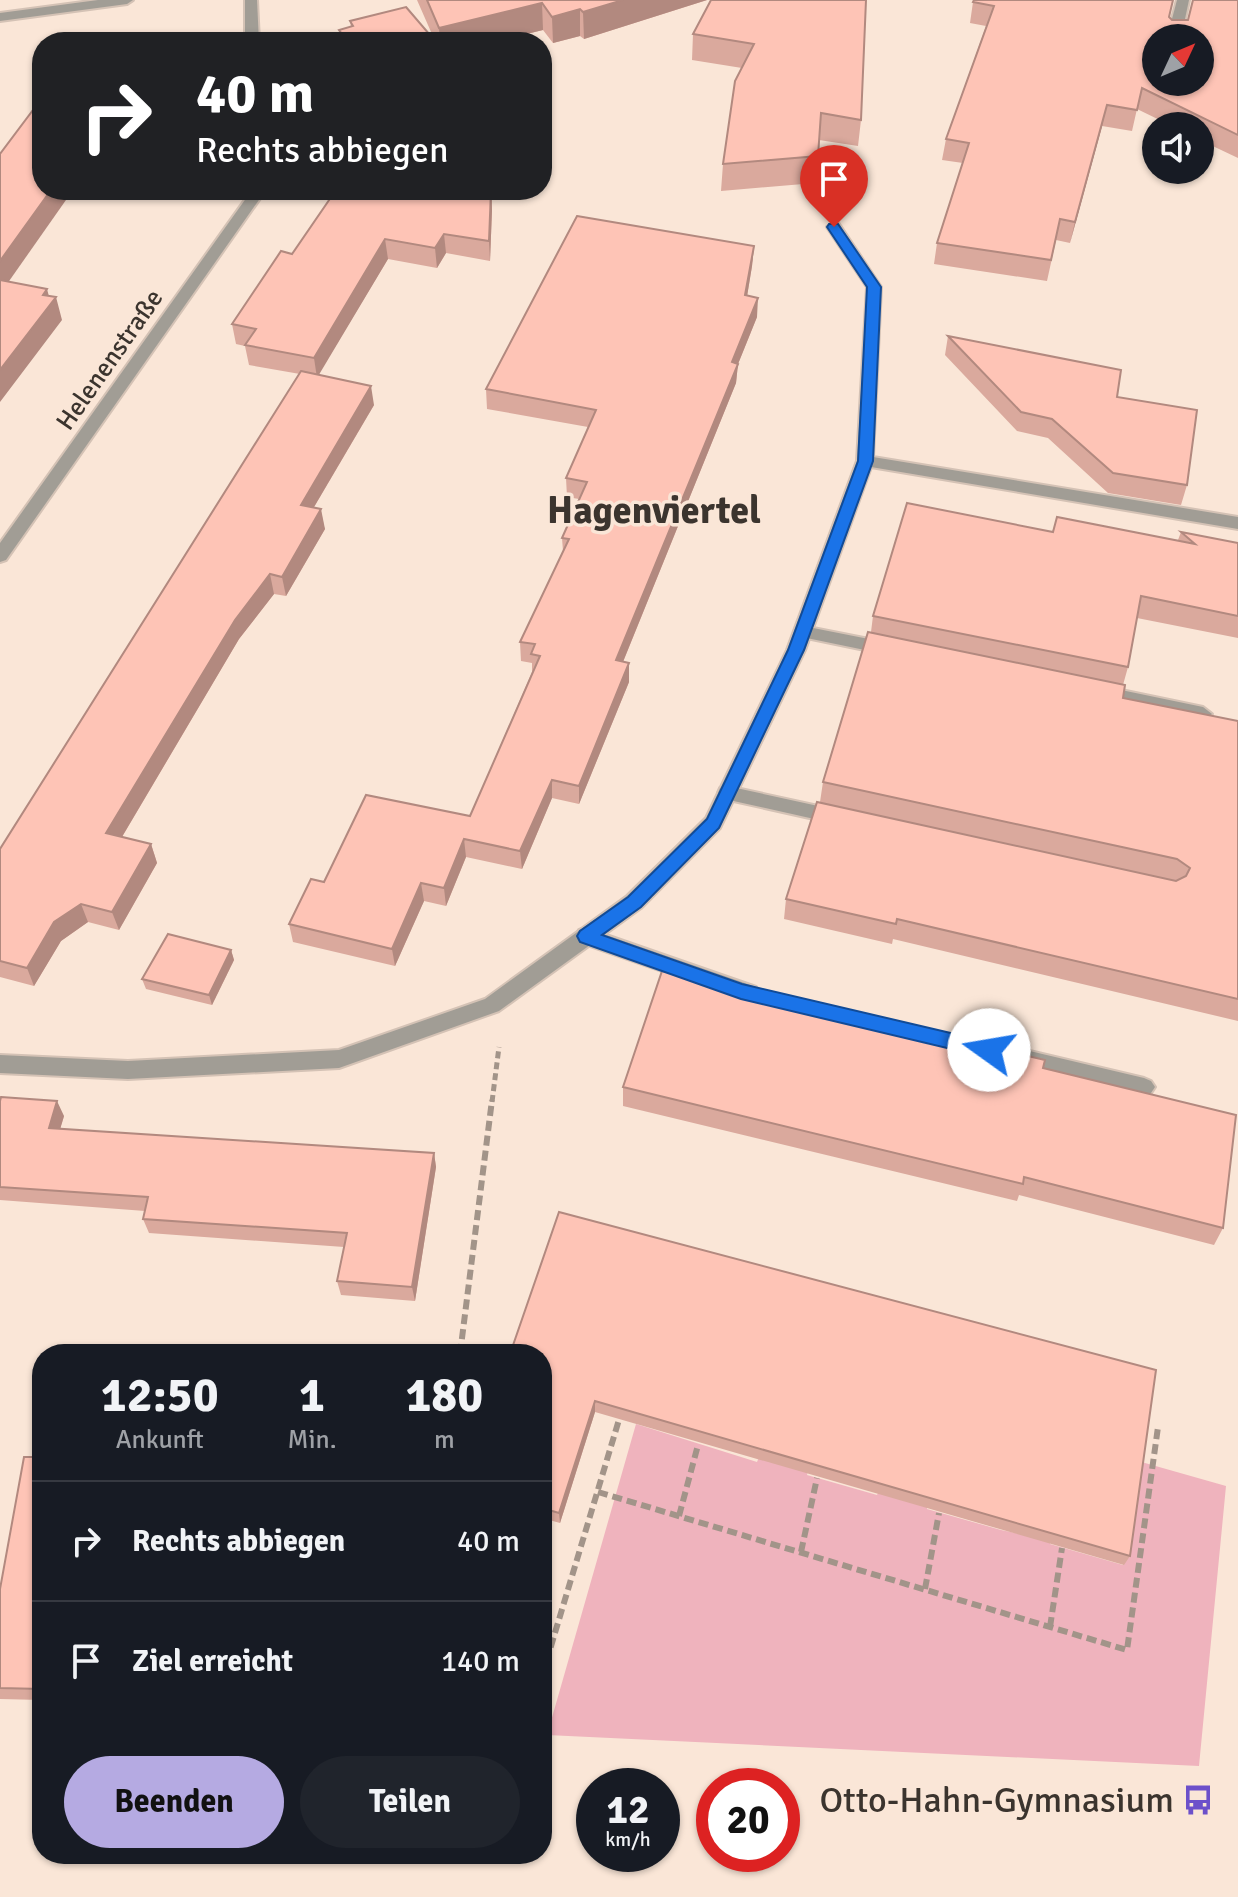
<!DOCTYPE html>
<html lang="de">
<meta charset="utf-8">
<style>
body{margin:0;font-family:Signika,sans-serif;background:#20242c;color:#f1f3f6;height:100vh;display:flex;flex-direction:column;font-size:30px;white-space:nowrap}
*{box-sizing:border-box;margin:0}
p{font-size:26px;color:#9ea1a6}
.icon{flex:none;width:44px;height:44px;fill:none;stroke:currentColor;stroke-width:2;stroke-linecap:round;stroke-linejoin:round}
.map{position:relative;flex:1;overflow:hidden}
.drawer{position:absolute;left:32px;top:1344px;width:520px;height:520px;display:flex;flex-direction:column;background:#171b24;border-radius:32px;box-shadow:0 2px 6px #0004}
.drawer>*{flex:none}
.hud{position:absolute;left:32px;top:32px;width:520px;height:168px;border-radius:32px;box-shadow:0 2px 6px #0004;background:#202124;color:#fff;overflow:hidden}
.needle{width:52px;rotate:46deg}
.tools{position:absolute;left:1142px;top:24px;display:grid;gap:16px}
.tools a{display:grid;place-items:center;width:72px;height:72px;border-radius:50%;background:#171b24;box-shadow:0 2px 6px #0004;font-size:40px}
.speed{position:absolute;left:576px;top:1768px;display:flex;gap:16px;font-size:40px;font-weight:700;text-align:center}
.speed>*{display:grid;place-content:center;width:104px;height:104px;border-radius:50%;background:#171b24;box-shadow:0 2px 6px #0004;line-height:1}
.speed small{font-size:20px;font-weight:400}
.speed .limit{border:12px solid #d22;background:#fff;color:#111}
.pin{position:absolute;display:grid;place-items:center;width:68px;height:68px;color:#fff;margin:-82px -34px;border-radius:50% 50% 50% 0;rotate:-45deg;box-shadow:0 0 8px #0007}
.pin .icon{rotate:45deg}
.me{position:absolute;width:88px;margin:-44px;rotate:283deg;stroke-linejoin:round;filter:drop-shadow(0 0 6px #0008)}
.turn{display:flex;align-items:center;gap:28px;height:168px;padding:0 32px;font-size:36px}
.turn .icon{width:104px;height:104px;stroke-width:2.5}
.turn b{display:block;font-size:56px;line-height:68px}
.eta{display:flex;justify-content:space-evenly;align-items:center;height:136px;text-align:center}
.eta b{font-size:48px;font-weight:700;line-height:56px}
.primary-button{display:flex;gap:16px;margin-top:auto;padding:16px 32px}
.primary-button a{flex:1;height:92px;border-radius:48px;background:#b5aae2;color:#111;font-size:32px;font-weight:700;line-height:92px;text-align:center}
.primary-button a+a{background:#20242c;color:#f1f3f6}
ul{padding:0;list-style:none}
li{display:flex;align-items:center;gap:24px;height:120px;padding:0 32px;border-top:2px solid #363941}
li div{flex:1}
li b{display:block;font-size:30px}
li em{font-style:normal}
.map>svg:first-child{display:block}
.green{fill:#efb3bd}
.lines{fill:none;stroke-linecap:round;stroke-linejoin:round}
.service-casing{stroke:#d4c2b5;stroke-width:4}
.minor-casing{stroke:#d4c2b5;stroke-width:4}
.path-far1{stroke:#a29489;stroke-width:5;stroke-dasharray:7 4;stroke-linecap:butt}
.path{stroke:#a29489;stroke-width:6;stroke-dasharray:10 5;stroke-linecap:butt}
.service{fill:#a19d95;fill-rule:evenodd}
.minor{fill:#a19d95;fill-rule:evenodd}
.wall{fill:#daa99d;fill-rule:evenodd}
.shaded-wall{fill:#b2897f}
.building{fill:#fec4b6;stroke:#b2897f;stroke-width:2;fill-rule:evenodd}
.route{fill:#1a73e8;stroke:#114b97;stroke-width:2}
.labels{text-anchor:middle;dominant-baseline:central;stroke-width:7;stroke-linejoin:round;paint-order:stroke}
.far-street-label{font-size:26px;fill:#3b342e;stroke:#fae6d7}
.near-poi-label{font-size:36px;fill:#3b342e;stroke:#fae6d7;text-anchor:end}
.district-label{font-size:38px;font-weight:bold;fill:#3b342e;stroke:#fae6d7}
</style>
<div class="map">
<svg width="1238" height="1897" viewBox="0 0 1238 1897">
<rect width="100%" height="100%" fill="#fae6d7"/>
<polygon class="green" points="636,1424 757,1462 759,1457 808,1471 807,1475 877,1495 879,1491 927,1505 927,1509 1001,1530 1050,1540 1050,1544 1123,1565 1138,1461 1226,1486 1199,1766 547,1735"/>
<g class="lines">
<g class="service-casing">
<g id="service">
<polygon points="1177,0 1189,0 1181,38 1167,38"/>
<polygon points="803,626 889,643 898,649 889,655 797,636 794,632 797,628"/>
<polygon points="1097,685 1203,707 1212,714 1203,721 1091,697 1088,692"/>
<polygon points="727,786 841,811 851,818 841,825 720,798 718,793 720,788"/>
<polygon points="586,928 756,987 759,993 756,999 749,1001 579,942 576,936 579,930"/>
<polygon points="1017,1048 1144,1078 1151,1081 1155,1087 1151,1093 1144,1096 1017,1066 1010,1063 1007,1057 1010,1051"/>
</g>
</g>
<g class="minor-casing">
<g id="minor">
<polygon points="98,0 133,0 127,4 0,21 0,13"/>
<polygon points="245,0 257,0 259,42 245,42"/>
<polygon points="247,190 261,190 261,197 6,560 0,562 0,543 247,197"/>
<polygon points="834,223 839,224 881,287 873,457 1238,517 1238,529 871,467 805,650 720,828 641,908 499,1011 339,1068 128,1079 0,1073 0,1055 128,1061 339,1050 485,999 627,896 706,818 787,650 857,461 867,287 827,227"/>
</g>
</g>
<polyline class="path-far1" points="492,1102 499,1047"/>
<g class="path">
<polyline points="460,1354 492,1100"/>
<polyline points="598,1492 1127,1650 1158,1427"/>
<polyline points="679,1516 698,1445"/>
<polyline points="801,1552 817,1478"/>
<polyline points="925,1589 939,1513"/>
<polyline points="1050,1627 1062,1548"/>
<polyline points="542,1676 621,1413"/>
</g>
<use href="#service" class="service"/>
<use href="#minor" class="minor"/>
</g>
<g class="wall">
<polygon points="417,0 707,0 584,39 580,36 553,43 543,30 493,42 341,42 339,30 351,27 350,21 435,41"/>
<polygon points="711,0 861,120 858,146 819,140 815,183 721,191 723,164 742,68 692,60 693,34"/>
<path d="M1238 0V158L1200 140V126H1172L1137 109 1132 131 1102 126 1070 243 1056 240 1047 281 934 264 937 243 963 163 942 160 946 139 986 26 970 23 973 2 1169 17 1172 20H1188ZM1156 38 1200 82H1173L1172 85 1167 88 1156 84Z"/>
<polygon points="491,190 492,210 490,261 446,253 437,268 388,259 318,375 374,405 314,507 325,529 286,596 274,594 239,639 122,837 151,844 157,863 119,930 88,922 61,941 34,986 0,977 0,849 300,374 249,365 245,346 236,344 232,324 292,254"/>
<polygon points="754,246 752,266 747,296 757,317 738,364 736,383 623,662 629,682 579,804 552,798 522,869 466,857 446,906 424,901 395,966 293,942 289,924 324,882 470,816 532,672 532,663 521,661 520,642 563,551 562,538 579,499 567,497 566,478 588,427 487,409 486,389"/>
<polygon points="948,336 1117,397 1187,485 1181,505 1108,493 1048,438 1017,431 945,355"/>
<polygon points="1053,532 1178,540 1181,532 1238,543 1238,638 1137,618 1128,667 1123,685 1123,698 1238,721 1238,1021 893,939 892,944 784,919 786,899 820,802 823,782 871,632 873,616"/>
<polygon points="231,950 234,960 212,1005 146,989 142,979"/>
<polygon points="1043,1068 1223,1228 1214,1245 1019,1195 1017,1201 623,1106 623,1087"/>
<polygon points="0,1101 64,1116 60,1129 434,1153 436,1167 415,1301 341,1295 337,1281 344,1247 149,1233 143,1219 145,1211 0,1200"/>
<polygon points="542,1354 1130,1556 1124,1565 595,1412 560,1523 542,1518"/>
<polygon points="42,1457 42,1700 0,1699 0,1589"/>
</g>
<g class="shaded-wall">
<polygon points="623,0 707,0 584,39 583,12"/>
<polygon points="542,3 543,30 493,42 440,42 439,28"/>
<polygon points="580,9 580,36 553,43 552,17"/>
<polygon points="1107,105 1102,126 1070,243 1075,222"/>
<polygon points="51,190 73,190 0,294 0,261"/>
<polygon points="491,190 492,210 490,261 489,241"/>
<polygon points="444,234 446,253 437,268 435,248"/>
<polygon points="385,239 388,259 317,378 314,358"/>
<polygon points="754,246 752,266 744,315 745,295"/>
<polygon points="47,289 51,304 56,297 62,320 0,402 0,370"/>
<polygon points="758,298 757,317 738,364 736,383 616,679 616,660 732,362"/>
<polygon points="371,386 374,405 304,524 301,505"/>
<polygon points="321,509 325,529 286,596 282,577"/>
<polygon points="270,574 274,594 239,639 113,852 106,833 235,620"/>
<polygon points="629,663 629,682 579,804 579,786"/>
<polygon points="552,780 552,798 522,869 520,851"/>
<polygon points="464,839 466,857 446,906 444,888"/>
<polygon points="151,844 157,863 119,930 112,912"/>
<polygon points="421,883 424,901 395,966 392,949"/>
<polygon points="81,904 88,922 61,941 34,986 27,968 54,922"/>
<polygon points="231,950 234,960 212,1005 209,995"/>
<polygon points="57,1101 64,1116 56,1143 49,1128"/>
<polygon points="434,1153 436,1167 415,1301 412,1287"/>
<polygon points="595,1401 595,1412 560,1523 559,1513"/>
</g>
<g class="building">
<polygon points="427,0 623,0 583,12 580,9 552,17 542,3 439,28"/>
<polygon points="711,0 866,0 861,120 821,113 818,156 723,164 735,81 754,44 693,34"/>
<path d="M974 0H1173L1169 17 1172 20H1188L1193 0H1238V135L1142 88 1137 110 1107 105 1075 222 1060 219 1051 260 937 243 969 143 946 139 994 6 973 2ZM1156 38H1200V82H1174V84L1167 88 1156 84Z"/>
<polygon points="406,7 436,42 348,42 339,30 353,26 350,21"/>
<polygon points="42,98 42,190 51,190 0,261 0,154"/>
<polygon points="336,190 491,190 489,241 444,234 435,248 385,239 314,358 245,345 256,329 232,324 281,251 292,254"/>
<polygon points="577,216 754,246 745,295 758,298 732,362 738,364 616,660 629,663 579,786 552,780 520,851 464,839 444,888 421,883 392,949 289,924 311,879 324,882 366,795 470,816 540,656 531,654 535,644 520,642 569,539 562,538 587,482 566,478 596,410 486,389"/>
<polygon points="0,280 47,289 43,295 56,297 0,370"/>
<polygon points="948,336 1121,370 1117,397 1197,410 1187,485 1113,473 1052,419 1021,412"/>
<polygon points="301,371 371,386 301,505 321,509 282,577 270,574 235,620 106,833 151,844 112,912 81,904 54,922 27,968 0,961 0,849"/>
<polygon points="907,503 1053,532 1057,517 1195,544 1181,532 1238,543 1238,616 1141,596 1128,667 873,616"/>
<polygon points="868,632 1125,685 1123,698 1238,721 1238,999 897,919 896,924 786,899 817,802 1176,881 1186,876 1190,868 1177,859 823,782"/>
<polygon points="168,934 231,950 209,995 142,979"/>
<polygon points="662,971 1045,1060 1043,1068 1236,1115 1223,1228 1024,1177 1023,1184 623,1087"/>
<polygon points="1,1097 57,1101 49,1128 434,1153 412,1287 337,1281 347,1233 143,1219 148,1197 0,1187 0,1101"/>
<polygon points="559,1212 1156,1370 1130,1556 595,1401 559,1513 542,1508 542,1354 510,1354"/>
<polygon points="24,1457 42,1457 42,1689 0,1688 0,1589"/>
</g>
<polygon class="route" points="829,224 838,224 881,287 873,461 804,650 719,828 641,907 602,935 742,984 989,1042 995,1044 998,1050 995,1056 989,1058 741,999 580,942 577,936 580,931 628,897 707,819 788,650 858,461 867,287 827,227"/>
<defs>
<g id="bus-bare" transform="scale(2.4)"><path d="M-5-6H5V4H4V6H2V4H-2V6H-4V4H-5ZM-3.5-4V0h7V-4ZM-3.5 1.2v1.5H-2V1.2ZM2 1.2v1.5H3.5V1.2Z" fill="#6c50ca" stroke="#fae6d7" stroke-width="2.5" paint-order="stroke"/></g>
</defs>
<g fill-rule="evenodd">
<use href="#bus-bare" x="1198" y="1800"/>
</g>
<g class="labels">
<g class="far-street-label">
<text transform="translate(110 360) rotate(-55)">Helenenstraße</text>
</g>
<g class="near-poi-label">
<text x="1174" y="1800">Otto-Hahn-Gymnasium</text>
</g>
<g class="district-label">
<text x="654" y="510">Hagenviertel</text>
</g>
</g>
</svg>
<div class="tools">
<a><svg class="needle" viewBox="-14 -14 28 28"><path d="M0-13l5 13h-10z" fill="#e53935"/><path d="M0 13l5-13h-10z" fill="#9ea1a6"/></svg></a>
<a><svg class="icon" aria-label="sound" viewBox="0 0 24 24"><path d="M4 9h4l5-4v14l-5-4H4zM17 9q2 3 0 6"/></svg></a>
</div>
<div class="speed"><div>12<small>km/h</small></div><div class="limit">20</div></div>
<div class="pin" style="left:834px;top:227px;background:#d93025"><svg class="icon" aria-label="arrive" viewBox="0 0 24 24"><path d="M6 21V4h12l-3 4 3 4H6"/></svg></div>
<svg class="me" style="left:989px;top:1050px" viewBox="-20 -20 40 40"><circle r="19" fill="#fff"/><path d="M0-13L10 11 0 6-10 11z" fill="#1a73e8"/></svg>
<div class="hud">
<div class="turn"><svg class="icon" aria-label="right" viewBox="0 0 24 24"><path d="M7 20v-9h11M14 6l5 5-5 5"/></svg><div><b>40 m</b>Rechts abbiegen</div></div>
</div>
<section class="drawer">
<div class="eta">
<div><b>12:50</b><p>Ankunft</p></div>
<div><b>1</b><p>Min.</p></div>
<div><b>180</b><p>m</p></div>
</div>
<ul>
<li><svg class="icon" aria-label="right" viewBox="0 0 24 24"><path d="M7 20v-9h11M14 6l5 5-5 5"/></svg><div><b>Rechts abbiegen</b></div><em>40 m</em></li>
<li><svg class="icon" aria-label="arrive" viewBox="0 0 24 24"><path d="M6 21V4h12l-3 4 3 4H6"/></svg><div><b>Ziel erreicht</b></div><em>140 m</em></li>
</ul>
<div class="primary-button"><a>Beenden</a><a>Teilen</a></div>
</section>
</div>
